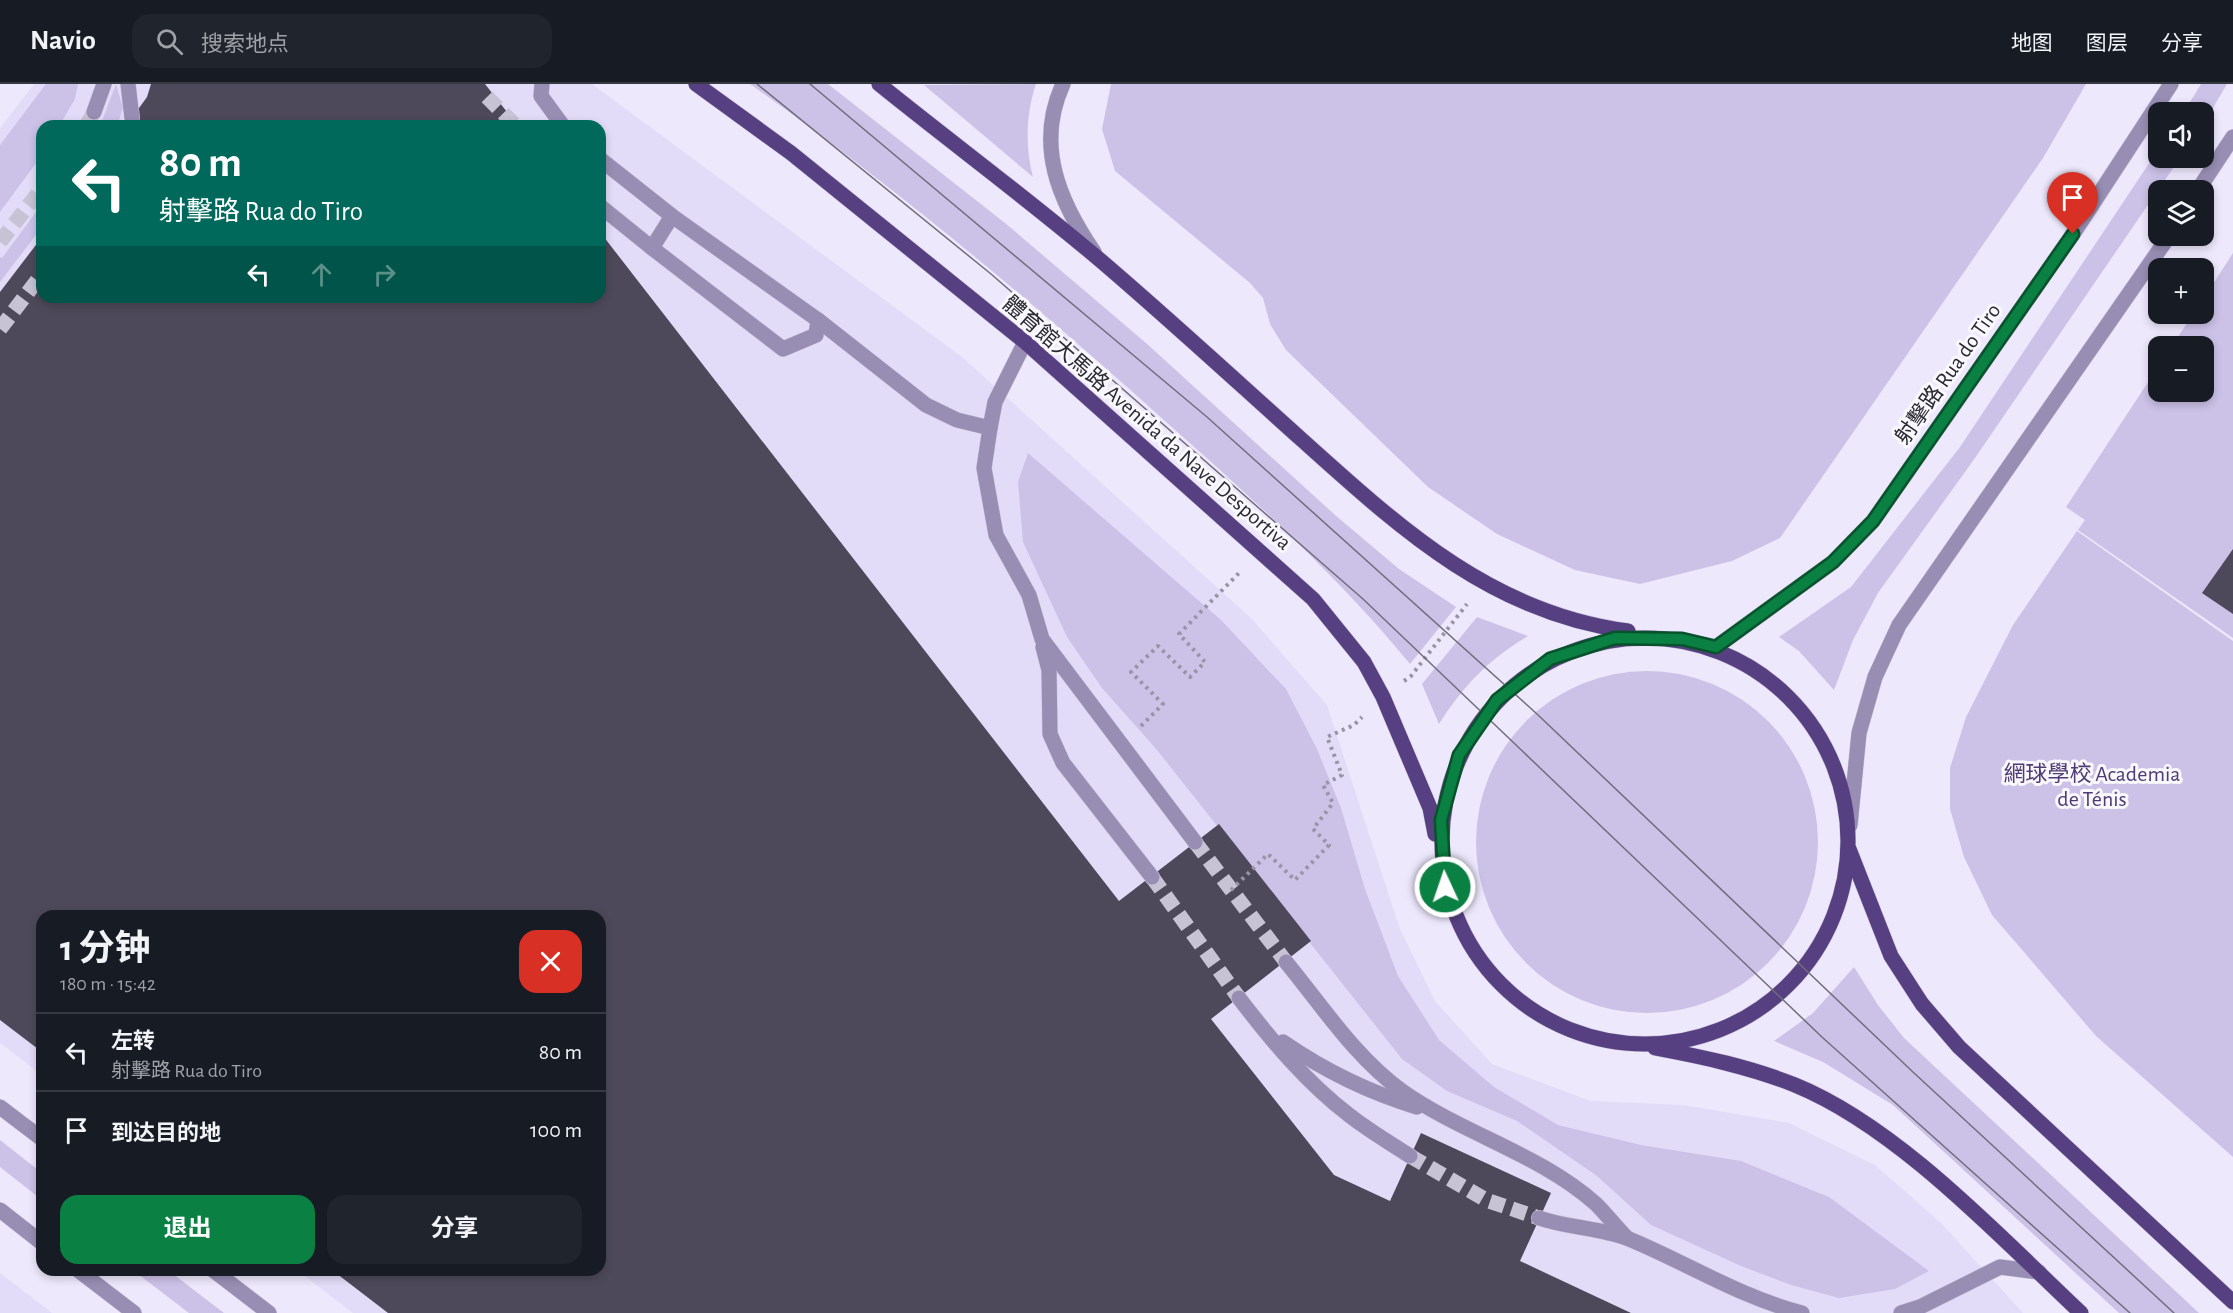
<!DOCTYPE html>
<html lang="zh">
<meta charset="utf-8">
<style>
body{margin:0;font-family:"Alegreya Sans","Noto Sans SC",sans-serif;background:#20242c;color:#f1f3f6;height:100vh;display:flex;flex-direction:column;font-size:22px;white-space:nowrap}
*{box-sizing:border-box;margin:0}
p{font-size:20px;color:#9ea1a6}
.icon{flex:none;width:33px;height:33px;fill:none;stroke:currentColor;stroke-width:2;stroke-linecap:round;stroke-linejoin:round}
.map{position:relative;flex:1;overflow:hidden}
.panel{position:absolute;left:36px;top:826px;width:570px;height:366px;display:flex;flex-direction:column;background:#171b24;border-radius:18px;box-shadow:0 3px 9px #0003}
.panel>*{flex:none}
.top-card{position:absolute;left:36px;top:36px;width:570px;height:183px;border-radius:18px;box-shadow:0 3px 9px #0003;background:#00695c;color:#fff;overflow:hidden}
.fabs{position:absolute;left:2148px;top:18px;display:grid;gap:12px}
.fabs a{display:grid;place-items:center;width:66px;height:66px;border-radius:12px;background:#171b24;box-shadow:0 3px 9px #0003;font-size:30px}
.pin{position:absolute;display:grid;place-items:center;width:51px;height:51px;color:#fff;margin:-62px -26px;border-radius:50% 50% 50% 0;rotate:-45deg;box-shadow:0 0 6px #0007}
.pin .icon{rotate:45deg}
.me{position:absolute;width:66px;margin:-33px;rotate:357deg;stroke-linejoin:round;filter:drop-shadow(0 0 4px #0008)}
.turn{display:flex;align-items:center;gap:21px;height:126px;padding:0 24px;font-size:27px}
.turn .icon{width:78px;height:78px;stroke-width:2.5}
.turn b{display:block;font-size:42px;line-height:51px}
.lanes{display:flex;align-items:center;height:57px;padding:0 24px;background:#0003;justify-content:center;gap:30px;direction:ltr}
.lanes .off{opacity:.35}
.round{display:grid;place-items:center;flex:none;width:63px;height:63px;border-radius:18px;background:#20242c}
.summary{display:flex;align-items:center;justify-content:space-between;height:102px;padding:0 24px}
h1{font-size:36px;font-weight:700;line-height:45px}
.primary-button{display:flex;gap:12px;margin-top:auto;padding:12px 24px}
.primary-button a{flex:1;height:69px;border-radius:18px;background:#0b8043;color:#fff;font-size:24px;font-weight:700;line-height:69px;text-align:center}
.primary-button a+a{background:#20242c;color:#f1f3f6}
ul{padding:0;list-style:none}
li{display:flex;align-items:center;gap:18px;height:78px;padding:0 24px;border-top:2px solid #363941}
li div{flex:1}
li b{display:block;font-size:22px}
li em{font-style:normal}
header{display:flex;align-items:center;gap:36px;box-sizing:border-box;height:84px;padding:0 30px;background:#171b24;border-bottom:2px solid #363941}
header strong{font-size:28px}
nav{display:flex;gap:33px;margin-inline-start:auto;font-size:21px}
.search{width:420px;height:54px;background:#20242c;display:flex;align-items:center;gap:15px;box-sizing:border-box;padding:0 21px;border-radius:18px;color:#9ea1a6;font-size:22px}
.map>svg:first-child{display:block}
.built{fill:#e3dcf8;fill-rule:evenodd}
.green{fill:#ccc2e8}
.building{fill:#4d495a}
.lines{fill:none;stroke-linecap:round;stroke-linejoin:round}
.minor-tunnel{stroke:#c7c2d4;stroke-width:15;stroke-dasharray:15 8;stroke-linecap:butt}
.minor-casing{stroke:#cbc5d8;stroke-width:16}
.major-casing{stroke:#cbc5d8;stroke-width:16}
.path{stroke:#9994a4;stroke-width:4;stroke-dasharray:3 4.5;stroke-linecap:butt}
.minor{stroke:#988eb4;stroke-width:15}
.major{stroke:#564081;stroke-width:15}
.tram{stroke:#716e7a;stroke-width:1.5}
.route-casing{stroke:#07532c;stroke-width:15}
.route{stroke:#0b8043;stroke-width:10}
.labels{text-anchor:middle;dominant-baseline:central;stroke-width:6;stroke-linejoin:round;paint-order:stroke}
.street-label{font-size:22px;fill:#2a2830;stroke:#f9f8fd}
.park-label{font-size:22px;fill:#4f3c74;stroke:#f9f8fd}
</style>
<header>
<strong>Navio</strong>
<div class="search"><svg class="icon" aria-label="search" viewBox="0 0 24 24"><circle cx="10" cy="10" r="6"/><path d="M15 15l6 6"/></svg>搜索地点</div>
<nav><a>地图</a><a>图层</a><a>分享</a></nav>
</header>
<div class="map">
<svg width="2233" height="1229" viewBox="0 0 2233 1229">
<rect width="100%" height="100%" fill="#eee8fd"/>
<g class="built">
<path d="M34 0H592L962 273 1252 535 1327 621 1400 845 1435 917 1492 980 1591 1017 1684 1021 1789 1039 1875 1081 1942 1140 2023 1229H353L298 1187 600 1186V832H42V991L0 959V44ZM42 42H600V213H42Z"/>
<polygon points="0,1189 52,1229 0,1229"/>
</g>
<g class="green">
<polygon points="46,0 78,0 75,15 59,42 42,42 42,71 0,128 0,61"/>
<polygon points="116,0 123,24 117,42 100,42"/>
<path d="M750 0H828L1005 139 1146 259 1335 431 1399 485 1456 523 1410 580C1337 491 1251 413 1165 337 1033 218 895 103 750 0Z"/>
<path d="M1036 0C1026 29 1025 64 1033 93L924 1Z"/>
<polygon points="1111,0 2086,0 2043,74 1780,454 1732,477 1640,500 1575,486 1497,450 1428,403 1286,266 1270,240 1263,214 1250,199 1115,87 1102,45"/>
<polygon points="2201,0 2227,0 2204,39 2204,28 2184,28"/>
<polygon points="2158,66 2158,74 2180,74 1975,374 1878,509 1853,556 1834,606 1799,567 1779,553 1851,503 1960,363"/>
<polygon points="42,120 42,143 0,198 0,173 2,174"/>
<polygon points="2233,169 2233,554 2078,446 2085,436 2066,423 2158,283 2158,308 2204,308 2204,262 2172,262 2193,230 2204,230 2204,214"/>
<polygon points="1028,369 1221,536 1286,605 1317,665 1341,724 1365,805 1398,892 1439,956 1494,1003 1558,1041 1641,1061 1741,1077 1829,1113 1929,1187 1895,1205 1839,1214 1791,1201 1741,1182 1651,1141 1597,1092 1517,1037 1447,1007 1402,975 1157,666 1102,604 1067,553 1023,458 1018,398"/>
<polygon points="2077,447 2233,557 2233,1073 2096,952 1992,831 1964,773 1950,725 1950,684 1966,633 2013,541"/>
<path d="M1477 533 1528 552C1489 575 1463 602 1439 640L1422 600Z"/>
<circle cx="1647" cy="758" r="171"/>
<polygon points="1854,883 1878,921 1904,954 2199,1229 2119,1229 1893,1021 1823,978 1774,957 1813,929"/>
<polygon points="0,1056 42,1089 42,1116 0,1083"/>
<polygon points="134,1187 169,1187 224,1229 189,1229"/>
</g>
<g class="building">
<polygon points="151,0 485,0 518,42 126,42 147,13"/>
<polygon points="600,148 1119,817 1219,740 1311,857 1211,935 1334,1091 1390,1117 1421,1049 1551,1109 1520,1177 1631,1229 388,1229 332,1186 600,1186 600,832 42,832 42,968 0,936 0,208 42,153 42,213 600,213"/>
<polygon points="2233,465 2233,530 2202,509"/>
</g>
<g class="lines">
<g class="minor-tunnel">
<polyline points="487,13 516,42"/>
<polyline points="86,42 94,28"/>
<polyline points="0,158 42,104"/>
<polyline points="0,245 42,190"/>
<polyline points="1195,758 1286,878"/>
<polyline points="1152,793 1239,914"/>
<polyline points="1410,1072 1486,1116 1539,1134"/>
</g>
<g class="minor-casing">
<g id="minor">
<polyline points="128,0 132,34"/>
<polyline points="542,0 541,12 563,42"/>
<path d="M1063 0C1035 61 1059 117 1094 168"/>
<polyline points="94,28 104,0"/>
<polyline points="600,75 672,132 818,236 926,321 957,336 990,344"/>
<polyline points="2198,106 2233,53"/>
<polyline points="600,122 652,164"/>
<polyline points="672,132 652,164 783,265 816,251 818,236"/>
<polyline points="1025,258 995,318 990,344 984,384 996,451 1029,511 1042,555 1195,758"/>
<polyline points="1043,563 1049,586 1050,650 1063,679 1152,793"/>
<polyline points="1716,563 1833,478 1873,437 2073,150 2171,0"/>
<polyline points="1850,741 1859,649 1875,593 1899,541 2169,152"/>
<path d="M1286 878C1322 922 1356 974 1402 1007 1463 1050 1540 1070 1596 1120 1607 1131 1616 1143 1627 1154"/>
<path d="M1239 914C1271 956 1307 999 1349 1031 1368 1046 1390 1059 1410 1072"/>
<path d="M1283 958C1325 987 1368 1008 1417 1023"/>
<polyline points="0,1023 42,1055"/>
<polyline points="0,1126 42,1159"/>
<path d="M1539 1134C1568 1144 1601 1144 1629 1155 1687 1179 1740 1213 1802 1229"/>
<polyline points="78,1186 134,1229"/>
<polyline points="213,1186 269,1229"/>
<polyline points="1901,1229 1920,1223 2000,1183 2039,1188"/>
</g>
</g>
<g class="major-casing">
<g id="major">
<polyline points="696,0 791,69 1025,258 1313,515 1364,578 1383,613 1430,724 1435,750"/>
<path d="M879 0C952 59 1028 115 1100 176 1168 234 1234 295 1301 355 1399 443 1491 529 1628 547"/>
<circle cx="1645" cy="757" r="203"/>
<polyline points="1849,765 1891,872 1922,920 1959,963 2233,1218"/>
<path d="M1655 964C1703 973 1750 983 1795 1001 1898 1043 2000 1153 2081 1229"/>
</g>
</g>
<g class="path">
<polyline points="1404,597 1411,592 1467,520"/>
<polyline points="1141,642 1163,620 1131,588 1158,562 1190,593 1205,578 1179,550 1241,487"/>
<polyline points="1231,806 1268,770 1295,796 1329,761 1313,745 1333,719 1323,701 1342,691 1327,653 1354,641 1362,633"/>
</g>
<use href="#minor" class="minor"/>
<use href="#major" class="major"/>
<g class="tram">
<polyline points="757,0 991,190 1363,515 1823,954 2130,1229"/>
<polyline points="810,0 1207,333 1537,630 1914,989 2174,1229"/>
</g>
</g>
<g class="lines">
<g class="route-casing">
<polyline id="route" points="1445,803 1441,736 1459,671 1497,616 1550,575 1615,554 1682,555 1716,563 1833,478 1873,437 2073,150"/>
</g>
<use href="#route" class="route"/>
</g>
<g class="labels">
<g class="street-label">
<text transform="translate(1948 290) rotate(-55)">射擊路 Rua do Tiro</text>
<text transform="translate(1147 339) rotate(41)">體育館大馬路 Avenida da Nave Desportiva</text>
</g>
<g class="park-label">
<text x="2092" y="690">網球學校 Academia<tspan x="2092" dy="25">de Ténis</tspan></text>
</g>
</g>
</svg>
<div class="fabs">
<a><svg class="icon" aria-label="sound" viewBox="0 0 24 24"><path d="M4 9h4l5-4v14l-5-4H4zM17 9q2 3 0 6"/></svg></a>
<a><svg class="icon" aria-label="layers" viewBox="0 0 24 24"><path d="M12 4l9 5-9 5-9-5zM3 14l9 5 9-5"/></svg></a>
<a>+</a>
<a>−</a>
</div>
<div class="pin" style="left:2073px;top:150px;background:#d93025"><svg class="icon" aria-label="arrive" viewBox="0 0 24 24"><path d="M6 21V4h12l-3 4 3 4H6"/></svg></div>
<svg class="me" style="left:1445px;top:803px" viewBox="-20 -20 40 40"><circle r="17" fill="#0b8043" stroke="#fff" stroke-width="3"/><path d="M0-11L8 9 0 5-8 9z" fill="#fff"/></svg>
<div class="top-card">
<div class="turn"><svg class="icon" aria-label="left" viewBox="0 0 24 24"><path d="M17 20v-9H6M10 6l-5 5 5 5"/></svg><div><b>80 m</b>射擊路 Rua do Tiro</div></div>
<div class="lanes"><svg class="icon" aria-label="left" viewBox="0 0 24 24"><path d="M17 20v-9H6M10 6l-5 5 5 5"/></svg><svg class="icon off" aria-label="ahead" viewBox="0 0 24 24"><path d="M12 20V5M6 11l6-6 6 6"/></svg><svg class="icon off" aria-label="right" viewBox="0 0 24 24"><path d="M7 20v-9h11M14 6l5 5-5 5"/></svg></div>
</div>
<section class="panel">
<div class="summary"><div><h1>1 分钟</h1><p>180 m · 15:42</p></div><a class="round" style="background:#d93025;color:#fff"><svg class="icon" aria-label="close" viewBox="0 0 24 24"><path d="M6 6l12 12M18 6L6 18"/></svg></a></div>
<ul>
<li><svg class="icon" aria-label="left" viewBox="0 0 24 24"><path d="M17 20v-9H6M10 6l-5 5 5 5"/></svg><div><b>左转</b><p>射擊路 Rua do Tiro</p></div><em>80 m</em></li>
<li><svg class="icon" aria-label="arrive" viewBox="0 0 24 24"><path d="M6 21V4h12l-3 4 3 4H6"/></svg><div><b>到达目的地</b></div><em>100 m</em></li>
</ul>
<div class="primary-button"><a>退出</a><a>分享</a></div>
</section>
</div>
